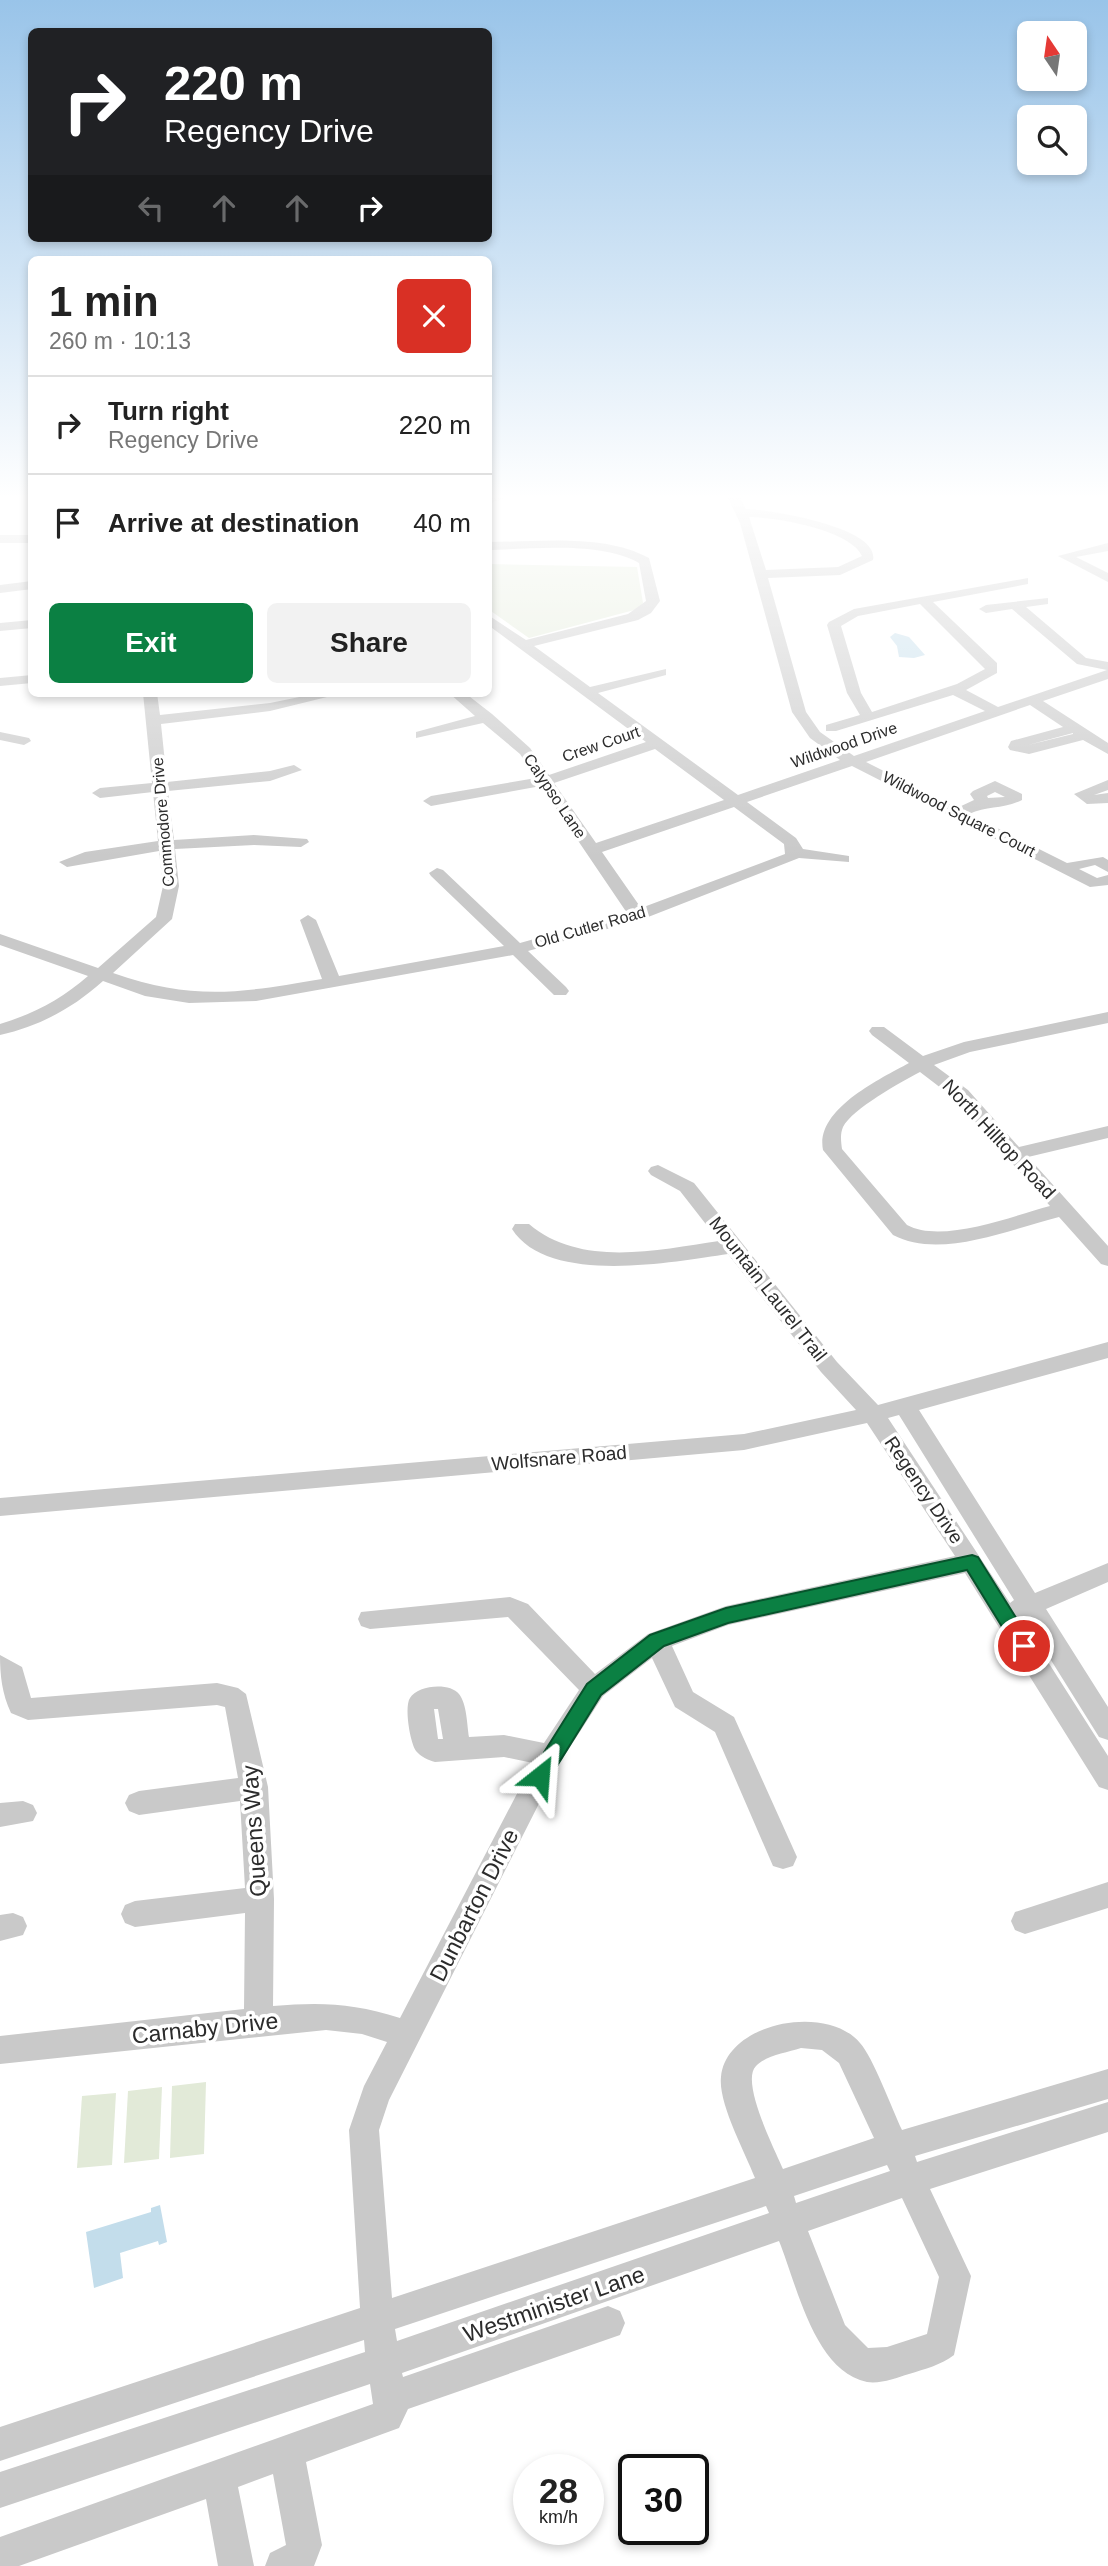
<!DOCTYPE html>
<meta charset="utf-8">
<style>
body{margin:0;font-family:Arial,sans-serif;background:#f2f2f2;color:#222;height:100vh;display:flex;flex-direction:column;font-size:26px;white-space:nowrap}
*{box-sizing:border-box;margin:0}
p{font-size:23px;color:#767676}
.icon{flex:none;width:38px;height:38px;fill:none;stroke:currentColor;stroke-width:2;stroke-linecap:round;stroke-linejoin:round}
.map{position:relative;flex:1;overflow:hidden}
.sheet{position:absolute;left:28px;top:256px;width:464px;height:441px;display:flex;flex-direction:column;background:#fff;border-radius:10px;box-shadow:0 4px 10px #0003}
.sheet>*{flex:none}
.top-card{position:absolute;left:28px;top:28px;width:464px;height:214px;border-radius:10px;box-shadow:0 4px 10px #0003;background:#202124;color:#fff;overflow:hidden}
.needle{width:46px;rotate:347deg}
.buttons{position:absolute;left:1017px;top:21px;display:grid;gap:14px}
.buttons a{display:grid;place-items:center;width:70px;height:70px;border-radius:10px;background:#fff;box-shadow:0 4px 10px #0003;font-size:35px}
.speed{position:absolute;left:513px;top:2454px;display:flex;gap:14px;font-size:35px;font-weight:700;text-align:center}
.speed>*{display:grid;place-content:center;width:91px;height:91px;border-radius:50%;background:#fff;box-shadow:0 4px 10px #0003;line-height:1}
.speed small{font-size:18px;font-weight:400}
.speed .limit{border:4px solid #111;border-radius:10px;background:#fff;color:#111}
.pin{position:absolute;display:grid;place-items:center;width:60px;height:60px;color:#fff;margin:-30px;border:4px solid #fff;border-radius:50%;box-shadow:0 2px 7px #0007}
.me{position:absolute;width:77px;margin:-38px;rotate:28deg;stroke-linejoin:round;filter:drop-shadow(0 0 5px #0008)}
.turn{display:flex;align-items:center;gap:24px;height:147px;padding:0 21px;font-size:32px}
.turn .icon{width:91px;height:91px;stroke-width:2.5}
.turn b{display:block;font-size:49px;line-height:60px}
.lanes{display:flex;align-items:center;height:66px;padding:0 21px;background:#0003;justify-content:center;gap:35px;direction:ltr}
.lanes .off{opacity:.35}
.round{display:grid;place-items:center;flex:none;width:74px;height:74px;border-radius:10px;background:#f2f2f2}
.overview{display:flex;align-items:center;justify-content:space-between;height:119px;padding:0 21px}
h1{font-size:42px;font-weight:700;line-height:52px}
.primary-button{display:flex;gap:14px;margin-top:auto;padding:14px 21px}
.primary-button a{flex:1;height:80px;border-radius:10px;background:#0b8043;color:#fff;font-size:28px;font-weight:700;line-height:80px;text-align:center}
.primary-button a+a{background:#f2f2f2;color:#222}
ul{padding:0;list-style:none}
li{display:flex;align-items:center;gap:21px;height:98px;padding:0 21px;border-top:2px solid #e0e0e0}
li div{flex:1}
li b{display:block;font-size:26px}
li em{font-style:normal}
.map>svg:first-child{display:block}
.green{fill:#e2ead8}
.water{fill:#c3ddeb}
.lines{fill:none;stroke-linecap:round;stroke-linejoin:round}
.minor{fill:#c9c9c9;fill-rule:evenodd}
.route{fill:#0b8043;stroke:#07532c;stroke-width:2}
.labels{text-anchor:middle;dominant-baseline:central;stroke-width:7;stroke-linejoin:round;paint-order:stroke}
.far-street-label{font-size:16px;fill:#2c2c2c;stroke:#fff}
.street-label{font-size:19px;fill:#2c2c2c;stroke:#fff}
.near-street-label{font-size:23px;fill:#2c2c2c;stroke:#fff}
</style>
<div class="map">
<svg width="1108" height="2566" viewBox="0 0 1108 2566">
<rect width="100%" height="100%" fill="#fff"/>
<g class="green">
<polygon points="488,564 637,567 643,603 638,609 529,638 488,609"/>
<polygon points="206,2082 204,2154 170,2158 172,2086"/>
<polygon points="162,2087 159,2159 124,2163 128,2091"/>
<polygon points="116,2093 112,2165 77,2168 82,2096"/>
</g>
<g class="water">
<polygon points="895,633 909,637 925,655 914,658 899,657 897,646 890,637"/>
<polygon points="160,2205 167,2242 159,2245 158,2241 120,2253 123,2278 94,2288 86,2232 151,2212 151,2208"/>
</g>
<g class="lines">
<g class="minor">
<polygon points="488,498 505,498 488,504"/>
<path d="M728 498H740L746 509C770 510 880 527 873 560L840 575 768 578 806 712 820 732 854 756 985 711 953 695 836 731H826V725L860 715 847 693 827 625 829 622 854 609 1028 578V584L933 602 997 663V673L966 690 998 707 1107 670 1077 664 1012 609 986 613 979 609 986 605 1048 598V604L1026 607 1086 658 1108 662V679L1043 701 1108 743V754L1083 740 1029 754 1010 750 1008 747 1011 741 1063 727 1030 705 866 762 957 808 974 800 970 794 973 791 995 781 1022 794V800C1004 809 987 806 969 814L1067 863 1103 857 1108 860V872L1095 865 1079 869 1097 878 1108 875V885L1090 887 852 766 747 802 796 838 803 849 849 856V862L799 858 643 919 528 951 566 987 569 991 566 995H554L513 955 256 1001 189 1003 145 996 103 981C73 1008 40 1026 0 1035V1024C33 1014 62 999 88 976L0 945V934L98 968 156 917 163 886 159 851 67 867 59 862 85 852 158 841 153 792 100 798 92 793 100 788 152 783 143 693H157L160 715 270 703 319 693 327 697 270 711 161 724 167 782 270 771 294 765 302 770 270 781 168 791 174 840 254 835 307 839 309 842 301 847 254 845 175 849 179 886 172 919 113 973C193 1001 240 993 322 979L300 920 308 915 316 920 339 976 504 946 431 876 429 873 437 868 443 870 520 943 627 913 541 786 431 806 423 801 431 796 536 778 520 754 483 723 416 738V732L475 716 449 693H465L492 714 530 748 549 775 646 742 488 625V615L526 640 628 614 646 601 639 563C601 541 531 549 488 550V542C538 542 604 533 649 558L660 601 651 613 638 620 534 646 590 687 666 669V675L598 693 738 795 840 760 810 738 792 712 740 523ZM749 517C775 517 851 530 862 556L838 567 766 570ZM920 604 985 669 957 684 872 712 861 693 841 626 858 616ZM1073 733V734L1028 745ZM655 749 724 800 596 843 554 783ZM995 792 1005 797 988 798 987 796ZM734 807 784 844 785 854 641 908 602 852Z"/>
<rect x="0" y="535" width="32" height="8"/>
<polygon points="1108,543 1108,551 1076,557 1108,573 1108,582 1058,556"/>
<polygon points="32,581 32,589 0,593 0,585"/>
<polygon points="32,620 32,628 0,631 0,623"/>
<polygon points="32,675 32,683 0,686 0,678"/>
<polygon points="0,732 29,738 31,741 24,745 0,740"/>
<polygon points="1108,780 1108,790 1094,795 1108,793 1108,803 1087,804 1074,794"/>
<path d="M1108 1012V1023L970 1052 934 1065 968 1090 1019 1147 1108 1126V1138L1028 1157 1108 1246V1266L1101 1264 1059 1217C1010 1229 940 1260 893 1235L823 1150C815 1110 878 1080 909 1063L872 1035 869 1031 872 1027H884L923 1056 964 1042ZM920 1072 954 1098 1050 1206C1012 1216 942 1244 907 1225L842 1149C841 1141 840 1134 843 1127 852 1109 901 1082 920 1072Z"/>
<path d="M658 1165 694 1183 837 1362 878 1405 1108 1342V1358L919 1410 1035 1593 1108 1563V1582L1046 1609 1108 1707V1740L1099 1737 1024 1617 1020 1618 1108 1756V1790L1099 1787 965 1573 728 1625 672 1646 693 1692 734 1717 797 1857 793 1866 783 1869 773 1866 715 1732 675 1707 652 1658 603 1696 559 1764 389 2100 379 2130 392 2298 755 2178C745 2152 718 2103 721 2077 726 2022 827 2003 860 2043 873 2057 892 2109 902 2130L1108 2069V2099L915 2156 917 2162 1108 2102V2132L930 2189 971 2276 954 2355C941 2365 925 2369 909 2374 896 2378 881 2384 867 2382 814 2371 797 2285 779 2241L402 2373 403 2377 608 2306 620 2311 625 2323 620 2335 408 2409 399 2428 306 2462 322 2545 314 2566H265L270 2553 286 2545 273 2474 238 2487 254 2566H218L206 2499 19 2566H0V2537L373 2404 370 2384 0 2508V2472L365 2352 364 2340 0 2461V2427L360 2308 349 2130 364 2086 387 2042 362 2034 326 2030 0 2064V2036L244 2009 245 1913 135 1927 125 1923 121 1914 125 1905 135 1901 245 1888 240 1801 139 1815 129 1811 125 1803 129 1795 139 1791 238 1778 225 1707 217 1705 28 1720 11 1713C2 1694 0 1675 0 1655L22 1667 31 1698 217 1683 238 1688 246 1694 268 1787 274 1899 273 2006C321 2002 353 2003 400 2018L533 1763 504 1757 435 1762C428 1760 421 1757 416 1751 410 1742 404 1707 410 1698 417 1685 450 1682 459 1694 467 1704 467 1725 469 1737L504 1735 544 1743 579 1690 508 1617 370 1629 361 1626 358 1619 361 1612 510 1597 528 1604 595 1674 648 1634 726 1606 955 1556 867 1423 744 1450 0 1516V1498L744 1434 856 1410 821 1372 728 1254C673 1262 548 1286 512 1229L515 1224H529C581 1268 657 1250 719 1241L680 1191 651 1175 648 1171 651 1167ZM899 1415 1014 1600 1010 1603 888 1418ZM434 1709H438L443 1739H438ZM801 2048 822 2050 839 2063 874 2138 783 2169C775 2150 740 2082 756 2066 767 2055 786 2053 801 2048ZM887 2165 890 2171 796 2203 794 2196ZM902 2198 939 2277 927 2334 887 2347 868 2348 845 2325 808 2231ZM766 2206 769 2213 397 2341 395 2329Z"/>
<polygon points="23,1801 33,1805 37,1813 33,1821 0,1827 0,1803"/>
<polygon points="1108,1882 1108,1908 1025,1934 1015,1930 1011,1921 1015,1912"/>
<polygon points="13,1913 23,1917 27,1926 23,1935 0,1941 0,1915"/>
</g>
</g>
<linearGradient id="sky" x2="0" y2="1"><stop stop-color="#99c4e9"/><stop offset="0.58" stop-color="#fff"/><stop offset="1" stop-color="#fff" stop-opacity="0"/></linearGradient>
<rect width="1108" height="857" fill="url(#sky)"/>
<polygon class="route" points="972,1555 978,1557 1030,1640 1033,1646 1030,1651 1017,1651 967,1570 728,1623 664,1646 601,1695 547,1782 540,1785 533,1782 530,1776 533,1770 587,1684 650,1635 726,1608"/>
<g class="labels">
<g class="far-street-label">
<text transform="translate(601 744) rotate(-19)">Crew Court</text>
<text transform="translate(844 745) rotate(-19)">Wildwood Drive</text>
<text transform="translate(555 796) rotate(56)">Calypso Lane</text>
<text transform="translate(959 814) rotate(27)">Wildwood Square Court</text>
<text transform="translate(163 822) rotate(-95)">Commodore Drive</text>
<text transform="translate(590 927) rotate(-16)">Old Cutler Road</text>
</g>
<g class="street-label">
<text transform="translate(999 1139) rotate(47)">North Hilltop Road</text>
<text transform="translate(768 1289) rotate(52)">Mountain Laurel Trail</text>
<text transform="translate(559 1458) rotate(-5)">Wolfsnare Road</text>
<text transform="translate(924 1490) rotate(56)">Regency Drive</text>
</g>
<g class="near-street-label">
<text transform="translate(254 1831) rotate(-94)">Queens Way</text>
<text transform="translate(474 1905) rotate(-63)">Dunbarton Drive</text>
<text transform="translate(205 2028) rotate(-6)">Carnaby Drive</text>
<text transform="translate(554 2304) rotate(-19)">Westminister Lane</text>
</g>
</g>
</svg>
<div class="buttons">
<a><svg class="needle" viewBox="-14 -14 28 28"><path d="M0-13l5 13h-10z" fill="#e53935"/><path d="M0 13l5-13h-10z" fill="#767676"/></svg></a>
<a><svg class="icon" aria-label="search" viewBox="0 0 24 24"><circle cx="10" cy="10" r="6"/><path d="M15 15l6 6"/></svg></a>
</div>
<div class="speed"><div>28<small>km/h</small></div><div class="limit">30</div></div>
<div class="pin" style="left:1024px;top:1646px;background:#d93025"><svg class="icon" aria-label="arrive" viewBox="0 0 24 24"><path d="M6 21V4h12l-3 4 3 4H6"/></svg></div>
<svg class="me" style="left:540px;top:1776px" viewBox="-20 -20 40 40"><path d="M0-17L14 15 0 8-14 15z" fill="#0b8043" stroke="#fff" stroke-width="4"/></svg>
<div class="top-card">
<div class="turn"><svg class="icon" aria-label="right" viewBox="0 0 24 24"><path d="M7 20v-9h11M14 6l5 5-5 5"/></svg><div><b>220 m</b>Regency Drive</div></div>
<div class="lanes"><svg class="icon off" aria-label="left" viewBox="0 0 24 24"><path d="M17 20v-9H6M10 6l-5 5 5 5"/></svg><svg class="icon off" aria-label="ahead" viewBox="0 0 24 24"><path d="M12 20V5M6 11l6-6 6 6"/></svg><svg class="icon off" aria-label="ahead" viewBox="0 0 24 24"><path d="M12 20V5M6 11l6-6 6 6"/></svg><svg class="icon" aria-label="right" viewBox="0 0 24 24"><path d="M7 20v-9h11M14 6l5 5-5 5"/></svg></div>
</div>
<section class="sheet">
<div class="overview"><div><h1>1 min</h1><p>260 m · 10:13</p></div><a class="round" style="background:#d93025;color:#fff"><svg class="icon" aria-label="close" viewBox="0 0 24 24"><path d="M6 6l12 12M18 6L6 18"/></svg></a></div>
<ul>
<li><svg class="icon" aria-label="right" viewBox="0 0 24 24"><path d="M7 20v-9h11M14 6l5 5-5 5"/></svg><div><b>Turn right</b><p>Regency Drive</p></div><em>220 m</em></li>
<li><svg class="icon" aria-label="arrive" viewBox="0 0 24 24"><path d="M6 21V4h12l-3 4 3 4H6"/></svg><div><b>Arrive at destination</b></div><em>40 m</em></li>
</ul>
<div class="primary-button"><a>Exit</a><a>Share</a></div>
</section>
</div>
